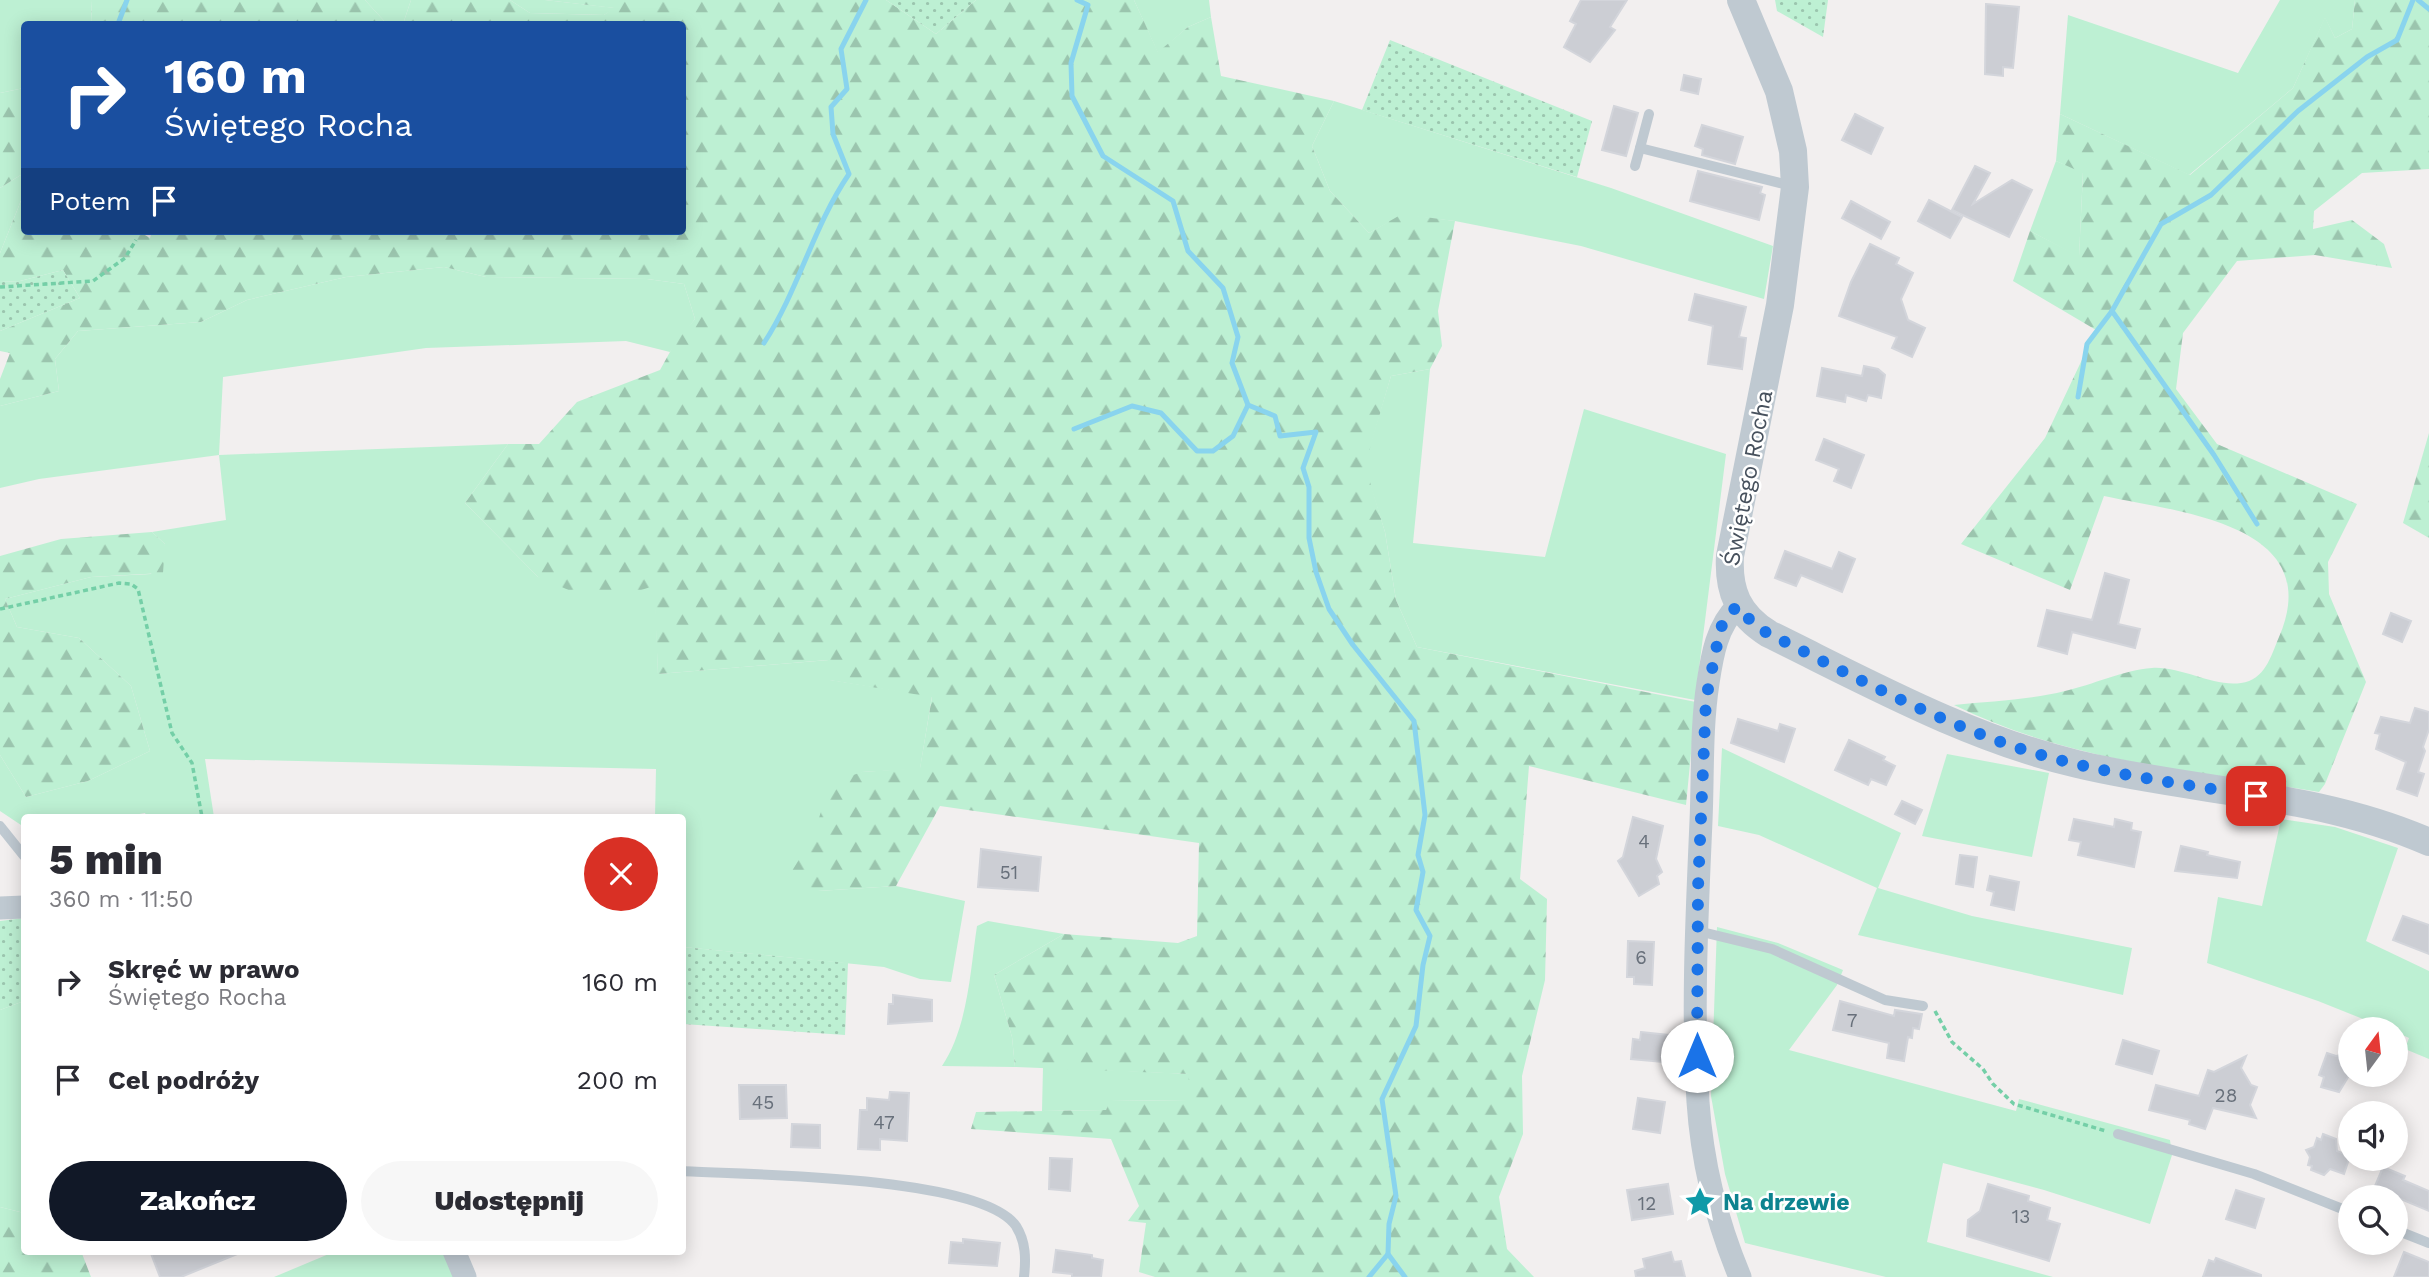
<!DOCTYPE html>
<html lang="pl">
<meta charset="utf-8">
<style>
body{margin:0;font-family:"Work Sans",sans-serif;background:#f7f7f7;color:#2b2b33;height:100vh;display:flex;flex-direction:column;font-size:26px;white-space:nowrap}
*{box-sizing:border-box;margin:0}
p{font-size:23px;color:#7c7c81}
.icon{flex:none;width:38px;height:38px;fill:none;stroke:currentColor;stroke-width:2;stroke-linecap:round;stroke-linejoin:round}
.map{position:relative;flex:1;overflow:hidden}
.drawer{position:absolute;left:21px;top:814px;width:665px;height:441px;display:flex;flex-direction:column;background:#fff;border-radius:7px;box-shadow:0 4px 18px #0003}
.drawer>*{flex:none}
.guide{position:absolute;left:21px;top:21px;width:665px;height:214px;border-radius:7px;box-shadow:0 4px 18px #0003;background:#1a4fa0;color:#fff;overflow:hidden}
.needle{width:46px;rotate:15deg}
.fabs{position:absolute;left:2338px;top:1017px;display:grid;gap:14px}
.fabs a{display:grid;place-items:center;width:70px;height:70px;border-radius:50%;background:#fff;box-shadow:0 4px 18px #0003;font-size:35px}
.pin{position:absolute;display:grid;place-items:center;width:60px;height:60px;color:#fff;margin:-30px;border-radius:14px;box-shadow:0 4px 10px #0006}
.me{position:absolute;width:77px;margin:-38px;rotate:0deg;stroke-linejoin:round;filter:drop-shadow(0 0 5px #0008)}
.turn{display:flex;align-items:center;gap:24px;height:147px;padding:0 28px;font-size:32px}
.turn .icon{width:91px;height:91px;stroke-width:2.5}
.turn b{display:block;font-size:49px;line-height:60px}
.then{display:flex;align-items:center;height:66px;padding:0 28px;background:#0003;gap:14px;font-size:26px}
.round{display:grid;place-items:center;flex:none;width:74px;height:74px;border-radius:37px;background:#f7f7f7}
.head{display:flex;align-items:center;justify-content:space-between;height:119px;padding:0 28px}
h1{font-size:42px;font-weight:800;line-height:52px}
.button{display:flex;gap:14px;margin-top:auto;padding:14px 28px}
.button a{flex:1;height:80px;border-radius:42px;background:#111827;color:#fff;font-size:28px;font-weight:800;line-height:80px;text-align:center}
.button a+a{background:#f7f7f7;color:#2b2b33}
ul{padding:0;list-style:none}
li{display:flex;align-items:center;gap:21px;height:98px;padding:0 28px}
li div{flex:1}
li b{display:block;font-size:26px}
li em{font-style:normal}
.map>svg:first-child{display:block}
.green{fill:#bdf0d3}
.forest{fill:url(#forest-firs)}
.garden{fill:url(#garden-dots)}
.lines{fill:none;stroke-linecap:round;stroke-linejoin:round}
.stream{stroke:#89d4ee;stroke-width:5}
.building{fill:#ccced4;stroke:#d3d5db;stroke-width:2}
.path{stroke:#74cfa7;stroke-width:3.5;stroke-dasharray:5 3.5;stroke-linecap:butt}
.service{stroke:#bfc9d1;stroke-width:10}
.minor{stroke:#bfc9d1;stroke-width:23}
.tertiary{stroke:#bfc9d1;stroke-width:28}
.route{stroke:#1a73e8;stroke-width:12;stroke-dasharray:0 21.6}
.labels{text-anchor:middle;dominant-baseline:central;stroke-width:5;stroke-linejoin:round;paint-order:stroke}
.number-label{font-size:19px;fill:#68707b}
.street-label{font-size:23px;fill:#47515d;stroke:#fff}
.culture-label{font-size:23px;font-weight:bold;fill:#0d838f;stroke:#fff;text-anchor:start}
</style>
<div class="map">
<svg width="2429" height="1277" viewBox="0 0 2429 1277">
<defs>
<pattern id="forest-firs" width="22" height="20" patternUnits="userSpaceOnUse" patternTransform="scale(1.75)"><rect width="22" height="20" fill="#bdf0d3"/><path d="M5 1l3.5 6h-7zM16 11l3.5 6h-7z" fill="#9bc5ae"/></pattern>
<pattern id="garden-dots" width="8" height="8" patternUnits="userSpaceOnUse" patternTransform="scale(1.75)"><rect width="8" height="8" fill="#bdf0d3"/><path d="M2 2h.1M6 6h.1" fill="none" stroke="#9bc5ae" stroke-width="1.8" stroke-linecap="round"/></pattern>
</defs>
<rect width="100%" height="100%" fill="#f2efef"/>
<g class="green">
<polygon points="0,0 92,0 91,24 24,24 24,88 0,93"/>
<polygon points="365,0 411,0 403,24 387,24"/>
<polygon points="510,0 545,0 616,8 604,15 530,13"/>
<polygon points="1134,0 1209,0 1211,17 1188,27 1158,53"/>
<polygon points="2280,0 2355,0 2352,29 2335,38 2325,18 2293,88 2189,175 2060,114 2068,15 2238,73"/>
<polygon points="1334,101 1611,188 1773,246 1764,299 1581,246 1455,221 1402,215 1369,233 1330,191 1312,146"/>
<polygon points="2056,161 2083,172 2079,257 2030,231"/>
<polygon points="24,173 24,193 0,253 0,188"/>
<polygon points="444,267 486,277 647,279 684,284 695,319 670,352 626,341 426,348 223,377 219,455 508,444 465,503 538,577 655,586 658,674 829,660 830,680 932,696 920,769 862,772 818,891 896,886 965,901 951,982 920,979 884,967 683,947 682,817 655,817 656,769 205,759 214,817 147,817 145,813 123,817 24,817 24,827 0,811 0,755 26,797 88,781 150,751 131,686 79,638 17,627 5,599 91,577 151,574 165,544 152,532 226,520 219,455 39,479 0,488 0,406 59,391 55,359 78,331 201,322 247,300 346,277"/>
<polygon points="1430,369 1413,543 1545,557 1584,409 1726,454 1695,700 1417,647 1396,600 1385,532 1364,465 1391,376"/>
<polygon points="1722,748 1901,833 1878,888 1972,916 2132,948 2123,995 1858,935 1877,888 1759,835 1718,826"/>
<polygon points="1947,754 2049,773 2032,857 1922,836"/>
<polygon points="2281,819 2335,827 2398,848 2366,941 2429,971 2429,1059 2405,1049 2409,1038 2396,1032 2396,1029 2388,1029 2318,1001 2207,963 2218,897 2262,906"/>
<path d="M988 921 1064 934 994 975 1012 1037 1015 1067 942 1066C968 1027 970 972 977 926Z"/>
<polygon points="1717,927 1778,943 1843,970 1837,985 1789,1050 2016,1111 2019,1099 2170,1140 2172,1155 2150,1224 2044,1190 1943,1163 1927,1242 2053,1277 1886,1277 1745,1243 1725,1174 1711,1096"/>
<polygon points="24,1001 24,1213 0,1207 0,1010"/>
<polygon points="1043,1067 1190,1074 1188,1100 1111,1101 1106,1110 1042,1111"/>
<polygon points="336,1251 445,1251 456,1277 274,1277"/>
</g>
<g class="forest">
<polygon points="92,0 365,0 387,24 91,24"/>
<polygon points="411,0 510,0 530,13 604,15 614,8 545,0 886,0 936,34 976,0 1134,0 1158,52 1188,27 1211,17 1221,76 1334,101 1312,146 1330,191 1369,233 1402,214 1455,221 1438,311 1442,346 1430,369 1391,376 1365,465 1385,532 1396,600 1417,647 1696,702 1686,805 1529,766 1520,879 1547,899 1545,980 1522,1076 1523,1134 1499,1197 1507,1249 1534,1277 1155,1277 1139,1272 1146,1223 1128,1221 1139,1206 1111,1139 971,1129 976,1112 1106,1110 1110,1101 1187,1100 1189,1074 1015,1067 1012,1037 994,975 1064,934 1178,943 1197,936 1199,843 940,806 896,886 818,891 787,879 813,837 830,783 862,772 920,768 932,697 829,680 828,660 658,674 654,586 615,598 571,591 538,577 465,503 508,444 539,444 577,402 660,370 676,341 695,319 684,284 647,279 486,277 444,267 346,277 247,300 201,322 78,331 55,359 59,391 0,406 0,379 10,353 0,351 0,331 80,298 63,270 20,281 0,282 0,253 24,193 24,231 138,231 150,238 152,231 682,231 682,24 403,24"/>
<path d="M2355 0H2429V169L2362 173 2314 211 2313 229 2352 220 2384 244 2392 268 2315 255 2237 261 2183 333 2176 389 2217 444 2357 504 2328 562 2329 594 2366 682 2325 784 2319 792C2194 771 2070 762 1954 705 1991 701 2029 700 2065 691 2092 685 2124 670 2152 668 2181 666 2212 687 2241 683 2265 680 2271 656 2279 637 2328 523 2176 512 2104 496L2070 590 1961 544 2045 438 2096 330 2013 281 2030 231 2079 256 2083 173 2056 161 2060 114 2190 175 2293 88 2325 17 2335 38 2352 29Z"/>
<polygon points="24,88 24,173 0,188 0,93"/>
<polygon points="2429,433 2429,538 2403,523"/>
<polygon points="152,532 165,544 163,573 91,577 5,599 17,627 79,638 131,686 150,751 88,781 26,797 0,755 0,556 61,539"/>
<polygon points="0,1207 24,1213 24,1251 81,1251 91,1277 0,1277"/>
</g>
<g class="garden">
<polygon points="886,0 976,0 936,34"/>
<polygon points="1775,0 1828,0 1823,37 1777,11"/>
<polygon points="1390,40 1592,121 1577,177 1362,110"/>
<polygon points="63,270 80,298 0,331 0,282 20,281"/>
<polygon points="24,918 24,1001 0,1010 0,921"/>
<polygon points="683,947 848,963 845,1035 683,1024"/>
</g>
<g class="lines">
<g class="stream">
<polyline points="1077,0 1088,5 1071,63 1072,96 1103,156 1173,201 1188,251 1223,288 1238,337 1232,363 1248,405 1275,416 1280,436 1316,432 1303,468 1309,487 1309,538 1316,572 1329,609 1353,645 1414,721 1425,815 1418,855 1423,872 1416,910 1430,936 1423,965 1416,1026 1382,1099 1396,1196 1389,1224 1388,1254 1369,1277"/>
<polyline points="2418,0 2429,9"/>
<polyline points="118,24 127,0"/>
<polyline points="2112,311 2214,455 2257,524"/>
<path d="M764 343C799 289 813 227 849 174L833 134 831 107 847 89 841 49 866 0"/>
<polyline points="2078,397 2087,344 2112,311 2161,224 2211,195 2298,111 2367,57 2397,40 2413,0"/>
<polyline points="1074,429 1132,406 1161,413 1197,451 1213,451 1233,436 1248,405"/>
<polyline points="1388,1254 1405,1277"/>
</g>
</g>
<g class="building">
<polygon points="1581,0 1627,0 1610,27 1615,30 1590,62 1564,47 1576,24 1570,21"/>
<polygon points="1986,4 2019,7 2013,68 2003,67 2003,76 1985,74"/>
<polygon points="1684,75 1701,79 1698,94 1681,90"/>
<polygon points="1614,106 1638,113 1626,156 1602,150"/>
<polygon points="1855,114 1883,128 1871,154 1842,140"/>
<polygon points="1702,125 1743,137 1735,164 1702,155 1703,149 1695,146"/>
<polygon points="1975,166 1990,173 1973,204 2012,180 2032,190 2009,237 1952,210"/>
<polygon points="1698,171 1762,187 1760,193 1765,195 1759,220 1690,201"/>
<polygon points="1929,200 1962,217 1950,238 1918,221"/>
<polygon points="1851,201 1890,222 1881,239 1842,218"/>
<polygon points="1870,244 1899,258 1896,264 1913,273 1901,299 1908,320 1925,328 1912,357 1892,348 1897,337 1839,316 1851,282"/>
<polygon points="1695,294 1746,307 1739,337 1746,338 1742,369 1708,364 1713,326 1689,320"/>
<polygon points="1864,366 1878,369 1885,375 1881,398 1868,395 1866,401 1846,395 1845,402 1817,396 1822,368 1862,376"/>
<polygon points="1824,439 1864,455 1851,488 1834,481 1839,469 1816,460"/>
<polygon points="1785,551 1832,569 1839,552 1855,559 1842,592 1801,575 1796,586 1775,578"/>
<polygon points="2105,573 2129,580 2118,624 2140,629 2135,648 2072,632 2067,654 2038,646 2047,610 2092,620"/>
<polygon points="2391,613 2411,621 2402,642 2383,634"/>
<polygon points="2415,708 2429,712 2429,729 2423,747 2425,751 2418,772 2424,774 2417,796 2397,789 2406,762 2376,749 2380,734 2375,733 2381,717 2410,723"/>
<polygon points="1738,719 1778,731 1780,724 1795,729 1784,762 1731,743"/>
<polygon points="1849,740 1885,757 1883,760 1895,766 1886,785 1871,779 1868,785 1835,770"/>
<polygon points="1902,801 1922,810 1915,824 1895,814"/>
<polygon points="1633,817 1663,826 1656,859 1662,872 1657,876 1659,884 1639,896 1618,861 1623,857"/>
<polygon points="2074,819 2114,827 2115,819 2132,823 2131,830 2141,832 2134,867 2078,855 2081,842 2069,840"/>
<polygon points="2181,846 2208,852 2207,855 2240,862 2237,878 2175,871"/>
<polygon points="981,849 1041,857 1038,891 978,887"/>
<polygon points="1960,855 1977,857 1973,887 1956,884"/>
<polygon points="1990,876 2019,882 2014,910 1991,905 1994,892 1987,890"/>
<polygon points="2403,916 2429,925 2429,954 2393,940"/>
<polygon points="1628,941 1654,942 1652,985 1634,984 1634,977 1627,977"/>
<polygon points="893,995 932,1000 932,1021 888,1024 889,1004 893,1004"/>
<polygon points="1840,1001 1894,1016 1895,1010 1922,1014 1919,1029 1913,1028 1912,1038 1908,1037 1904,1061 1887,1058 1889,1043 1833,1030"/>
<polygon points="1641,1032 1678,1036 1676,1055 1664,1054 1663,1062 1631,1059 1633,1039 1640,1040"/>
<polygon points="2123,1040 2159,1051 2152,1074 2116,1064"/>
<polygon points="2327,1053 2336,1056 2350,1053 2350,1074 2339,1092 2321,1087 2324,1077 2319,1075"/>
<polygon points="2246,1056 2241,1068 2251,1085 2257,1087 2250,1105 2256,1118 2213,1108 2205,1129 2189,1124 2190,1120 2149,1110 2156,1085 2199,1096 2208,1070 2214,1072"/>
<polygon points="739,1085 786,1085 787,1118 740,1119"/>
<polygon points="890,1092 909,1093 907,1141 880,1139 880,1150 858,1149 860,1110 867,1110 867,1098 889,1100"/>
<polygon points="1638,1098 1665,1102 1660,1133 1633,1129"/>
<polygon points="792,1124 820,1125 820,1148 791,1147"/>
<polygon points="2323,1134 2336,1139 2337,1151 2350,1156 2344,1174 2330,1169 2324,1175 2311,1170 2312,1166 2308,1165 2310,1157 2306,1150 2314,1147 2317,1138 2321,1140"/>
<polygon points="1050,1158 1072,1159 1070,1191 1049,1189"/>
<polygon points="2383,1167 2405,1176 2403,1180 2429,1191 2429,1211 2396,1197 2372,1193"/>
<polygon points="1668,1184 1673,1214 1632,1220 1627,1190"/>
<polygon points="1988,1184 2029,1196 2028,1201 2050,1208 2047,1220 2060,1224 2049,1261 1967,1236 1968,1220 1980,1211"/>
<polygon points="2236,1190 2264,1199 2255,1228 2226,1219"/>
<polygon points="963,1239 1000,1243 997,1266 949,1263 951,1242 963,1243"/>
<polygon points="1056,1250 1092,1255 1092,1258 1103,1260 1101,1277 1072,1277 1072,1274 1053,1272"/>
<polygon points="150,1251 242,1251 242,1252 181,1277 160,1277"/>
<polygon points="1671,1252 1674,1262 1681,1261 1685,1277 1636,1277 1635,1271 1645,1268 1643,1259"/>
<polygon points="2404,1252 2429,1262 2429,1277 2394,1277"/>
<polygon points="2216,1258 2261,1275 2261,1277 2203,1277 2209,1260 2214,1262"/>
</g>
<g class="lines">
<g class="path">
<polyline points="0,287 93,281 125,258 136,240"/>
<polyline points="0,609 119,583 131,584 138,589 172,733 192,763 202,817"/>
<polyline points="1935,1011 1952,1042 1983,1069 1993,1084 2014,1104 2106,1131"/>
</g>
<g class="service">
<polyline points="1649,114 1640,148 1792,186"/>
<polyline points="1635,166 1640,148"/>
<polyline points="0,826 24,856"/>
<polyline points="1698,931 1772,949 1885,1000 1923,1006"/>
<polyline points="2118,1134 2254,1174 2350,1212"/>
<path d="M682 1171C746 1175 981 1175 1016 1226 1026 1242 1026 1259 1024 1277"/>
<polyline points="2396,1230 2429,1243"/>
</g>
<g class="minor">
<path d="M1738 606C1717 625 1712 656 1708 683 1701 728 1703 775 1701 821 1697 914 1692 1009 1698 1102 1702 1162 1717 1222 1740 1277"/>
<polyline points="0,908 24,907"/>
<polyline points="454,1251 465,1277"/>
</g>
<path class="tertiary" d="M1741 0 1779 91 1793 151 1795 187 1780 305 1730 556C1728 591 1738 615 1769 634 1869 683 1968 738 2077 764 2193 792 2318 793 2429 842"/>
</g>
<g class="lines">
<path class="route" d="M1697 1056 1698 888 1706 699 1720 630 1726 616 1738 606 1755 626 1769 634C1851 675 1934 720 2021 749 2097 773 2177 783 2256 796"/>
</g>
<defs>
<g id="sight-bare" transform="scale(2.415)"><path d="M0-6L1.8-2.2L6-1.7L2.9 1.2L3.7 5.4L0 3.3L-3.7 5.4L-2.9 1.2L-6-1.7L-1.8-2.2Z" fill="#0f9aa8" stroke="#fff" stroke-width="2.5" paint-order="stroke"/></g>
</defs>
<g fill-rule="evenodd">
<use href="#sight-bare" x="1700" y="1202"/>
</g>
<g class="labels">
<g class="number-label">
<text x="1644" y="841">4</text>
<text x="1009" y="872">51</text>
<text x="1641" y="957">6</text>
<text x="1852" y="1020">7</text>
<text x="2226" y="1095">28</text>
<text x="763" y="1102">45</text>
<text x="884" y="1122">47</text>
<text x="1647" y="1203">12</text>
<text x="2021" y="1216">13</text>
</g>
<g class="street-label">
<text transform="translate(1748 478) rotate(-79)">Świętego Rocha</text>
</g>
<g class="culture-label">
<text x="1723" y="1202">Na drzewie</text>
</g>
</g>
</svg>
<div class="fabs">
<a><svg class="needle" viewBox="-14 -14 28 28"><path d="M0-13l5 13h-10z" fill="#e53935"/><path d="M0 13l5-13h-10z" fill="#7c7c81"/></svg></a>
<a><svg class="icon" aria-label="sound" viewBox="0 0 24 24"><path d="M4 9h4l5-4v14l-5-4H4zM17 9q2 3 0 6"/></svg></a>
<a><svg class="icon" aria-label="search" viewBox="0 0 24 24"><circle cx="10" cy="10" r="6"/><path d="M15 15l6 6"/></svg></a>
</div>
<div class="pin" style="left:2256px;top:796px;background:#d93025"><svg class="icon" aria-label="arrive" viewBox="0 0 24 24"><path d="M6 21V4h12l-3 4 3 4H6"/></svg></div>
<svg class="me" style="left:1697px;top:1056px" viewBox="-20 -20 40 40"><circle r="19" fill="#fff"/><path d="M0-13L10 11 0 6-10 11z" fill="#1a73e8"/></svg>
<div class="guide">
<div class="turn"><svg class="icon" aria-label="right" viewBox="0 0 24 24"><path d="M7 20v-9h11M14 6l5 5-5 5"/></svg><div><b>160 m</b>Świętego Rocha</div></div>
<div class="then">Potem<svg class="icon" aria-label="arrive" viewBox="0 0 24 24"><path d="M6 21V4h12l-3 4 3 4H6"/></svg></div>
</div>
<section class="drawer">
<div class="head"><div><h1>5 min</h1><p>360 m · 11:50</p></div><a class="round" style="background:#d93025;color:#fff"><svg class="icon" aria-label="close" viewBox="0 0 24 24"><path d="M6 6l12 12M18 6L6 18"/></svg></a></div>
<ul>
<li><svg class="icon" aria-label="right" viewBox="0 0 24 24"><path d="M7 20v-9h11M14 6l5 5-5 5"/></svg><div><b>Skręć w prawo</b><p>Świętego Rocha</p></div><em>160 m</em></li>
<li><svg class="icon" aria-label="arrive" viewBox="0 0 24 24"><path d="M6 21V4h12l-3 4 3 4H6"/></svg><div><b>Cel podróży</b></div><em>200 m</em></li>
</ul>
<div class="button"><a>Zakończ</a><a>Udostępnij</a></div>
</section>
</div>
